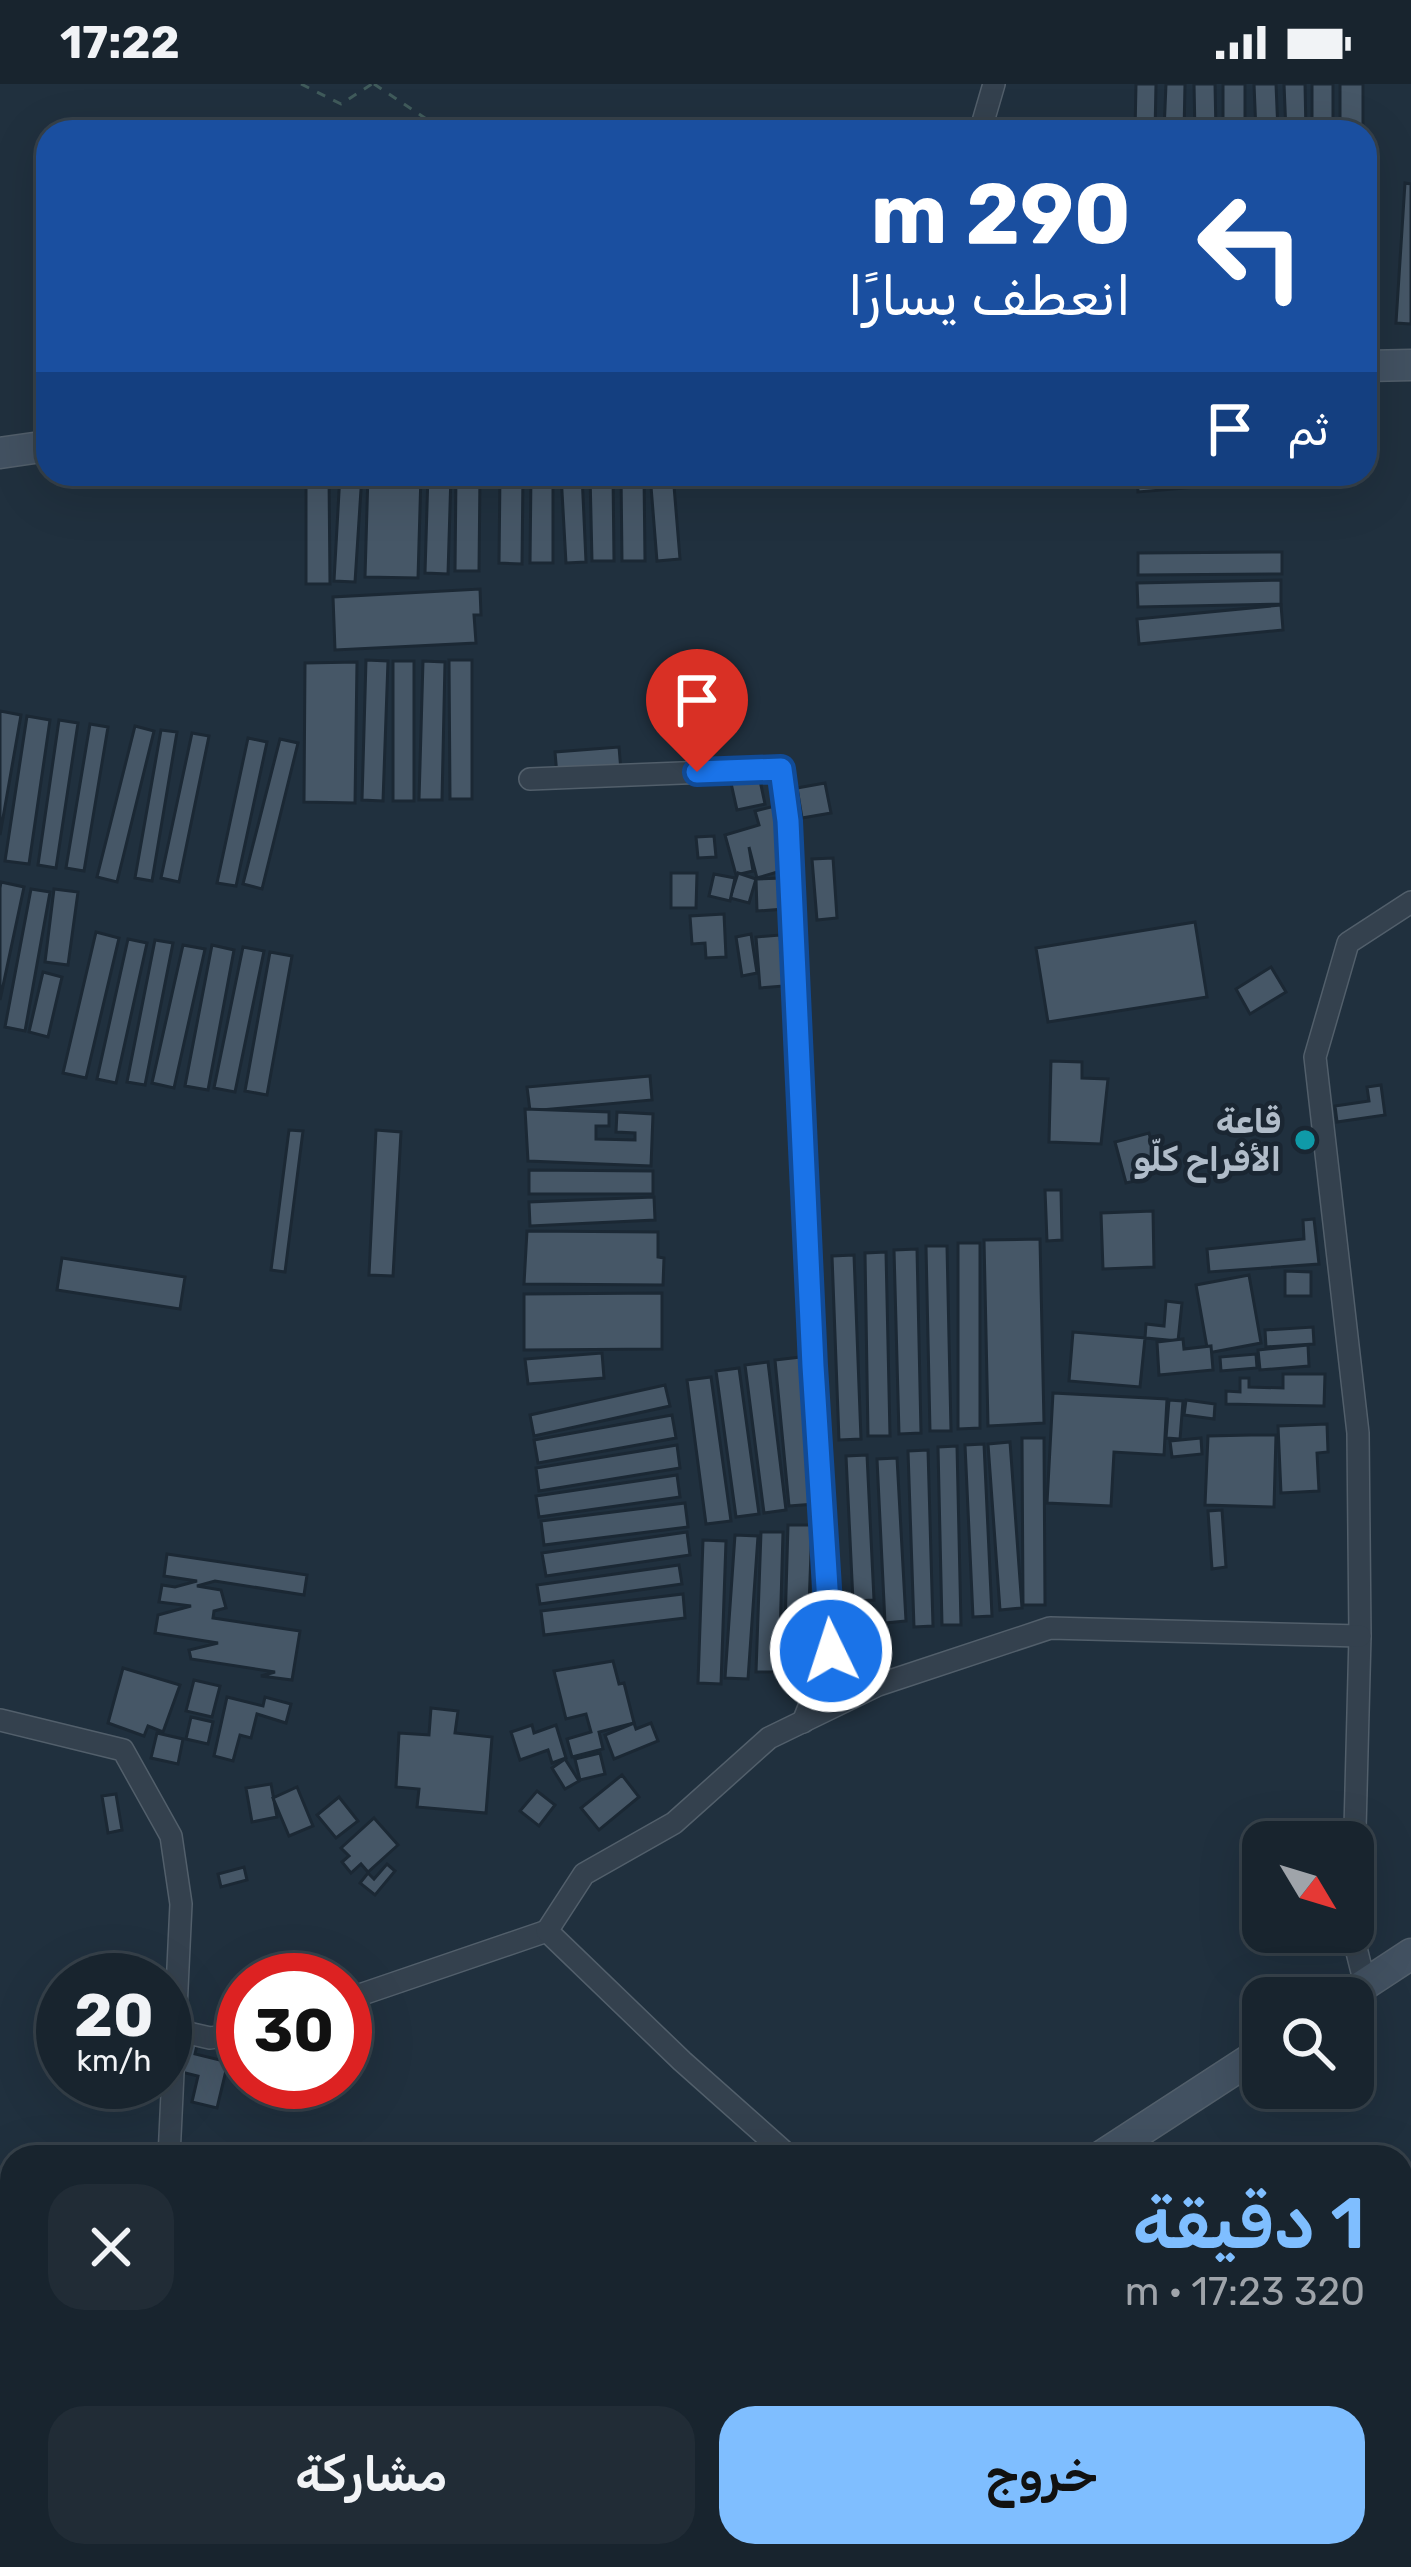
<!DOCTYPE html>
<html lang="ar">
<meta charset="utf-8">
<style>
body{margin:0;font-family:Rubik,"Noto Sans Arabic",sans-serif;background:#212c36;color:#f1f3f6;direction:rtl;height:100vh;display:flex;flex-direction:column;font-size:45px;white-space:nowrap}
*{box-sizing:border-box;margin:0}
p{font-size:39px;color:#9fa4aa}
.icon{flex:none;width:66px;height:66px;fill:none;stroke:currentColor;stroke-width:2;stroke-linecap:round;stroke-linejoin:round}
.map{position:relative;flex:1;overflow:hidden;direction:ltr}
.details{position:absolute;left:0px;top:2061px;width:1413px;height:423px;display:flex;flex-direction:column;background:#18242e;border-radius:36px 36px 0 0;box-shadow:0 12px 48px #0002,0 0 0 3px #36414a;direction:rtl}
.details>*{flex:none}
.top-card{position:absolute;left:36px;top:36px;width:1341px;height:366px;border-radius:36px;box-shadow:0 12px 48px #0002,0 0 0 3px #36414a;direction:rtl;background:#1a4fa0;color:#fff;overflow:hidden}
.needle{width:78px;rotate:128deg}
.tools{position:absolute;left:1242px;top:1737px;display:grid;gap:24px}
.tools a{display:grid;place-items:center;width:132px;height:132px;border-radius:24px;background:#18242e;box-shadow:0 12px 48px #0002,0 0 0 3px #36414a;font-size:60px}
.speed{position:absolute;left:36px;top:1869px;display:flex;gap:24px;font-size:60px;font-weight:700;text-align:center}
.speed>*{display:grid;place-content:center;width:156px;height:156px;border-radius:50%;background:#18242e;box-shadow:0 12px 48px #0002,0 0 0 3px #36414a;line-height:1}
.speed small{font-size:30px;font-weight:400}
.speed .limit{border:18px solid #d22;background:#fff;color:#111}
.pin{position:absolute;display:grid;place-items:center;width:102px;height:102px;color:#fff;margin:-123px -51px;border-radius:50% 50% 50% 0;rotate:-45deg;box-shadow:0 0 12px #0007}
.pin .icon{rotate:45deg}
.me{position:absolute;width:132px;margin:-66px;rotate:356deg;stroke-linejoin:round;filter:drop-shadow(0 0 9px #0008)}
.turn{display:flex;align-items:center;gap:42px;height:252px;padding:0 48px;font-size:54px}
.turn .icon{width:156px;height:156px;stroke-width:2.5}
.turn b{display:block;font-size:84px;line-height:102px}
.then{display:flex;align-items:center;height:114px;padding:0 48px;background:#0003;gap:24px;font-size:45px}
.round{display:grid;place-items:center;flex:none;width:126px;height:126px;border-radius:36px;background:#212c36}
.overview{display:flex;align-items:center;justify-content:space-between;height:204px;padding:0 48px}
h1{font-size:72px;font-weight:600;line-height:90px;color:#7fbeff}
.primary-button{display:flex;gap:24px;margin-top:auto;padding:24px 48px}
.primary-button a{flex:1;height:138px;border-radius:36px;background:#7fbeff;color:#111;font-size:48px;font-weight:600;line-height:138px;text-align:center}
.primary-button a+a{background:#212c36;color:#f1f3f6}
.status{display:flex;justify-content:space-between;align-items:center;height:84px;padding:0 60px;background:#18242e;direction:ltr}
.status svg{height:33px;fill:currentColor}
.map>svg:first-child{display:block}
.building{fill:#465767;stroke:#1b2834;stroke-width:3}
.lines{fill:none;stroke-linecap:round;stroke-linejoin:round}
.street-casing{stroke:#525f6b;stroke-width:24}
.secondary-casing{stroke:#525f6b;stroke-width:33}
.path{stroke:#405b5b;stroke-width:3;stroke-dasharray:9 9;stroke-linecap:butt}
.street{stroke:#34414e;stroke-width:21}
.secondary{stroke:#425161;stroke-width:30}
.route-casing{stroke:#114b97;stroke-width:30}
.route{stroke:#1a73e8;stroke-width:21}
.culture-dot{fill:#0f9aa8;stroke:#1a2632;stroke-width:4.5}
.labels{text-anchor:middle;dominant-baseline:central;stroke-width:9;stroke-linejoin:round;paint-order:stroke}
.poi-label{font-size:33px;font-weight:bold;fill:#b0bcc9;stroke:#1a2632;text-anchor:end}
</style>
<div class="status"><b>17:22</b><svg viewBox="0 0 49 12"><path d="M0 12V9h3v3zM5 12V6h3v6zM10 12V3h3v9zM15 12V0h3v12zM26 1h20v11H26zM47 4h2v5h-2z"/></svg></div>
<div class="map">
<svg width="1411" height="2483" viewBox="0 0 1411 2483">
<rect width="100%" height="100%" fill="#20303e"/>
<g class="building">
<polygon points="1136,0 1156,0 1155,48 1135,48"/>
<polygon points="1166,0 1185,0 1184,48 1164,48"/>
<polygon points="1194,0 1215,0 1216,48 1195,48"/>
<rect x="1223" y="0" width="22" height="48"/>
<polygon points="1254,0 1276,0 1278,48 1256,48"/>
<polygon points="1284,0 1305,0 1306,48 1286,48"/>
<rect x="1312" y="0" width="21" height="48"/>
<rect x="1340" y="0" width="23" height="48"/>
<polygon points="1405,99 1411,100 1411,240 1396,239"/>
<polygon points="306,390 329,390 330,500 306,500"/>
<polygon points="340,390 362,390 355,498 334,497"/>
<polygon points="368,390 421,390 418,494 365,493"/>
<polygon points="428,390 451,390 448,490 425,489"/>
<polygon points="456,390 480,390 479,487 455,487"/>
<polygon points="500,390 523,390 522,480 499,479"/>
<polygon points="531,390 553,390 553,479 530,479"/>
<polygon points="561,390 582,390 586,478 566,479"/>
<polygon points="590,390 613,390 614,477 592,477"/>
<polygon points="621,390 644,390 645,477 622,477"/>
<polygon points="650,390 673,390 680,475 657,477"/>
<polygon points="1137,390 1280,390 1281,396 1138,408"/>
<polygon points="1282,468 1282,490 1138,491 1138,469"/>
<polygon points="1281,496 1281,520 1138,523 1137,499"/>
<polygon points="480,505 481,531 474,531 476,559 335,566 333,513"/>
<polygon points="1281,521 1283,546 1139,560 1137,535"/>
<polygon points="366,576 388,577 383,717 362,716"/>
<polygon points="449,576 472,576 472,715 450,715"/>
<rect x="393" y="577" width="21" height="140"/>
<polygon points="423,577 445,578 442,716 419,716"/>
<polygon points="357,578 355,719 304,718 305,579"/>
<polygon points="0,627 21,631 0,751"/>
<polygon points="27,632 50,636 29,780 5,777"/>
<polygon points="59,636 78,639 56,784 38,781"/>
<polygon points="90,640 108,643 84,787 66,784"/>
<polygon points="135,642 154,647 117,798 97,793"/>
<polygon points="161,646 177,648 152,797 135,794"/>
<polygon points="192,649 209,652 179,798 161,794"/>
<polygon points="248,654 267,658 236,802 217,799"/>
<polygon points="280,655 298,659 262,805 243,800"/>
<polygon points="619,663 621,687 557,691 555,668"/>
<polygon points="759,692 765,720 737,726 731,699"/>
<polygon points="825,699 831,729 802,734 797,704"/>
<polygon points="775,722 791,784 757,794 749,763 753,787 736,791 725,751 759,741 755,727"/>
<polygon points="714,752 716,773 698,774 696,753"/>
<polygon points="833,774 837,834 817,836 812,775"/>
<polygon points="671,789 697,789 696,824 671,824"/>
<polygon points="738,789 756,795 749,819 730,814"/>
<polygon points="714,790 735,794 730,817 709,812"/>
<polygon points="783,794 784,825 757,827 756,795"/>
<polygon points="1,798 24,803 0,916 0,804"/>
<polygon points="31,805 50,808 25,947 5,943"/>
<polygon points="54,805 78,808 68,881 45,878"/>
<polygon points="724,830 726,873 706,874 705,859 692,860 690,832"/>
<polygon points="1195,838 1207,913 1048,938 1036,864"/>
<polygon points="96,848 119,854 86,994 63,989"/>
<polygon points="751,850 757,889 742,892 736,853"/>
<polygon points="780,851 784,902 760,904 756,853"/>
<polygon points="128,855 147,859 116,999 97,995"/>
<polygon points="155,856 173,859 145,1001 127,998"/>
<polygon points="183,861 205,865 174,1004 152,999"/>
<polygon points="212,861 234,866 208,1006 185,1002"/>
<polygon points="243,863 264,867 235,1008 214,1004"/>
<polygon points="270,868 292,872 267,1011 245,1007"/>
<polygon points="1271,883 1286,908 1250,930 1236,905"/>
<polygon points="43,888 62,893 48,953 29,948"/>
<polygon points="1051,977 1082,978 1082,994 1108,995 1101,1060 1049,1058"/>
<polygon points="650,992 652,1016 530,1027 527,1003"/>
<polygon points="1381,1001 1385,1031 1337,1038 1335,1022 1369,1017 1367,1003"/>
<polygon points="525,1025 609,1028 609,1042 596,1042 596,1055 635,1056 635,1049 616,1048 617,1028 653,1030 651,1082 528,1077"/>
<polygon points="289,1046 303,1047 285,1188 271,1186"/>
<polygon points="376,1046 401,1048 393,1192 369,1191"/>
<polygon points="1149,1049 1158,1082 1137,1087 1139,1096 1126,1099 1115,1058"/>
<polygon points="529,1086 653,1087 653,1110 529,1110"/>
<polygon points="1045,1106 1061,1106 1062,1156 1047,1157"/>
<polygon points="654,1113 655,1136 530,1142 529,1118"/>
<polygon points="1153,1127 1154,1183 1103,1185 1101,1129"/>
<polygon points="1314,1135 1319,1180 1209,1188 1207,1165 1304,1155 1303,1136"/>
<polygon points="527,1147 658,1148 658,1173 664,1174 663,1201 524,1200"/>
<polygon points="1040,1155 1044,1339 988,1342 984,1156"/>
<polygon points="958,1159 980,1159 980,1344 958,1345"/>
<polygon points="926,1162 947,1162 951,1347 930,1347"/>
<polygon points="917,1165 921,1349 899,1350 894,1166"/>
<polygon points="886,1168 890,1352 868,1352 865,1169"/>
<polygon points="854,1171 861,1355 839,1356 832,1172"/>
<polygon points="62,1174 185,1193 180,1225 57,1206"/>
<polygon points="1285,1187 1311,1188 1311,1212 1285,1212"/>
<polygon points="1249,1191 1261,1259 1208,1269 1196,1201"/>
<polygon points="662,1209 662,1265 524,1266 524,1210"/>
<polygon points="1166,1217 1182,1219 1178,1257 1145,1254 1140,1303 1069,1297 1073,1248 1145,1254 1146,1240 1164,1242"/>
<polygon points="1313,1243 1314,1260 1266,1263 1265,1246"/>
<polygon points="1183,1255 1184,1265 1211,1262 1213,1286 1159,1291 1157,1258"/>
<polygon points="1308,1261 1309,1282 1260,1286 1258,1266"/>
<polygon points="602,1269 604,1294 528,1300 525,1275"/>
<polygon points="1256,1270 1257,1284 1221,1287 1220,1273"/>
<polygon points="801,1273 815,1420 789,1422 775,1276"/>
<polygon points="768,1278 786,1426 764,1429 745,1281"/>
<polygon points="739,1284 759,1430 736,1433 716,1287"/>
<polygon points="1283,1290 1325,1290 1324,1322 1226,1320 1226,1307 1240,1308 1240,1294 1249,1294 1249,1303 1283,1304"/>
<polygon points="711,1293 731,1437 706,1440 687,1296"/>
<polygon points="665,1301 670,1322 534,1352 530,1331"/>
<polygon points="1053,1309 1167,1315 1164,1371 1114,1368 1111,1422 1047,1419"/>
<polygon points="1169,1316 1183,1317 1180,1355 1166,1354"/>
<polygon points="1186,1316 1215,1320 1214,1335 1184,1331"/>
<polygon points="672,1331 676,1354 538,1379 534,1356"/>
<polygon points="1327,1340 1328,1368 1317,1369 1319,1407 1281,1409 1278,1342"/>
<polygon points="1251,1351 1276,1351 1274,1423 1205,1421 1208,1352"/>
<polygon points="1022,1354 1044,1354 1045,1521 1023,1521"/>
<polygon points="1201,1354 1202,1370 1172,1373 1170,1357"/>
<polygon points="1010,1358 1022,1524 1000,1526 988,1360"/>
<polygon points="984,1360 992,1532 973,1533 965,1361"/>
<polygon points="677,1361 680,1384 539,1407 536,1384"/>
<polygon points="957,1362 961,1541 942,1541 938,1363"/>
<polygon points="928,1366 933,1542 914,1543 908,1367"/>
<polygon points="867,1371 874,1516 853,1517 846,1372"/>
<polygon points="897,1374 906,1537 885,1539 877,1375"/>
<polygon points="677,1391 680,1413 539,1433 536,1412"/>
<polygon points="685,1419 688,1443 544,1461 541,1437"/>
<polygon points="1222,1426 1226,1483 1212,1485 1208,1427"/>
<polygon points="788,1441 812,1441 807,1577 784,1577"/>
<polygon points="687,1448 690,1471 546,1492 542,1469"/>
<polygon points="761,1448 783,1448 779,1588 756,1588"/>
<polygon points="735,1451 758,1452 748,1595 725,1594"/>
<polygon points="703,1456 726,1457 721,1600 698,1599"/>
<polygon points="167,1470 307,1491 304,1511 215,1497 197,1502 221,1506 226,1524 214,1527 213,1534 300,1547 292,1596 261,1592 275,1588 191,1575 189,1566 218,1559 155,1549 158,1531 191,1522 159,1518 162,1501 175,1503 197,1497 164,1492"/>
<polygon points="679,1481 682,1500 540,1520 537,1501"/>
<polygon points="683,1510 685,1534 544,1551 541,1527"/>
<polygon points="613,1577 619,1600 624,1599 634,1639 599,1648 603,1665 572,1673 567,1655 591,1648 586,1630 566,1635 554,1587"/>
<polygon points="123,1584 180,1601 163,1648 148,1642 144,1652 108,1639"/>
<polygon points="194,1596 220,1602 212,1633 186,1627"/>
<polygon points="227,1613 263,1622 265,1613 291,1620 286,1639 257,1630 251,1654 240,1651 233,1677 214,1672"/>
<polygon points="431,1624 458,1627 455,1649 492,1653 486,1729 417,1723 419,1705 396,1703 399,1649 429,1651"/>
<polygon points="191,1633 213,1638 208,1660 186,1655"/>
<polygon points="634,1639 636,1645 651,1639 658,1657 614,1675 605,1651"/>
<polygon points="532,1641 534,1649 556,1641 566,1674 552,1679 548,1666 520,1676 511,1648"/>
<polygon points="157,1649 183,1655 178,1680 151,1674"/>
<polygon points="600,1669 605,1690 580,1696 575,1675"/>
<polygon points="565,1675 579,1697 565,1705 552,1684"/>
<polygon points="622,1691 639,1713 599,1746 581,1724"/>
<polygon points="271,1700 277,1733 252,1738 246,1704"/>
<polygon points="297,1703 313,1742 289,1752 273,1714"/>
<polygon points="537,1707 555,1721 539,1742 520,1727"/>
<polygon points="116,1710 122,1746 108,1749 102,1712"/>
<polygon points="339,1713 358,1737 336,1754 317,1731"/>
<polygon points="374,1734 398,1761 368,1788 361,1780 351,1789 342,1778 349,1772 341,1764"/>
<polygon points="387,1780 395,1787 375,1811 360,1799 368,1789 374,1795"/>
<polygon points="244,1783 247,1796 221,1803 218,1790"/>
<polygon points="181,1953 198,1957 195,1970 228,1978 217,2024 192,2018 198,1992 173,1986"/>
</g>
<g class="lines">
<g class="street-casing">
<g id="street">
<polyline points="980,48 994,0"/>
<polyline points="530,695 781,685 788,737 813,1282 831,1567 803,1638"/>
<polyline points="0,1636 123,1666 171,1752 181,1820 169,2073"/>
<polyline points="1353,1822 1360,1552 1358,1349 1315,973 1348,859 1411,818"/>
<polyline points="1352,1848 1365,1900"/>
<polyline points="345,1916 547,1847"/>
<polyline points="175,1946 210,1954 243,1949"/>
<polyline points="790,2073 682,1977 547,1847 584,1790 674,1739 769,1654 878,1601 1050,1544 1360,1552"/>
<polyline points="0,2094 12,2094"/>
<polyline points="160,2472 161,2483"/>
<polyline points="1246,2472 1259,2483"/>
</g>
</g>
<g class="secondary-casing">
<g id="secondary">
<polyline points="1365,282 1411,281"/>
<polyline points="0,369 48,362"/>
<polyline points="1344,1914 1411,1870"/>
<polyline points="1100,2073 1263,1967"/>
<polyline points="476,2483 499,2472"/>
</g>
</g>
<g class="path">
<polyline points="301,0 341,20 372,0"/>
<polyline points="374,0 446,48"/>
<polyline points="1401,2360 1411,2349"/>
<polyline points="1285,2483 1295,2472"/>
</g>
<use href="#street" class="street"/>
<use href="#secondary" class="secondary"/>
</g>
<g class="lines">
<g class="route-casing">
<polyline id="route" points="697,688 781,685 788,737 813,1282 831,1567"/>
</g>
<use href="#route" class="route"/>
</g>
<circle class="culture-dot" cx="1305" cy="1056" r="12"/>
<g class="labels">
<g class="poi-label">
<text x="1281" y="1037">قاعة<tspan x="1281" dy="38">الأفراح كلّو</tspan></text>
</g>
</g>
</svg>
<div class="tools">
<a><svg class="needle" viewBox="-14 -14 28 28"><path d="M0-13l5 13h-10z" fill="#e53935"/><path d="M0 13l5-13h-10z" fill="#9fa4aa"/></svg></a>
<a><svg class="icon" aria-label="search" viewBox="0 0 24 24"><circle cx="10" cy="10" r="6"/><path d="M15 15l6 6"/></svg></a>
</div>
<div class="speed"><div>20<small>km/h</small></div><div class="limit">30</div></div>
<div class="pin" style="left:697px;top:688px;background:#d93025"><svg class="icon" aria-label="arrive" viewBox="0 0 24 24"><path d="M6 21V4h12l-3 4 3 4H6"/></svg></div>
<svg class="me" style="left:831px;top:1567px" viewBox="-20 -20 40 40"><circle r="17" fill="#1a73e8" stroke="#fff" stroke-width="3"/><path d="M0-11L8 9 0 5-8 9z" fill="#fff"/></svg>
<div class="top-card">
<div class="turn"><svg class="icon" aria-label="left" viewBox="0 0 24 24"><path d="M17 20v-9H6M10 6l-5 5 5 5"/></svg><div><b>290 m</b>انعطف يسارًا</div></div>
<div class="then">ثم<svg class="icon" aria-label="arrive" viewBox="0 0 24 24"><path d="M6 21V4h12l-3 4 3 4H6"/></svg></div>
</div>
<section class="details">
<div class="overview"><div><h1>1 دقيقة</h1><p>320 m · 17:23</p></div><a class="round"><svg class="icon" aria-label="close" viewBox="0 0 24 24"><path d="M6 6l12 12M18 6L6 18"/></svg></a></div>
<div class="primary-button"><a>خروج</a><a>مشاركة</a></div>
</section>
</div>
